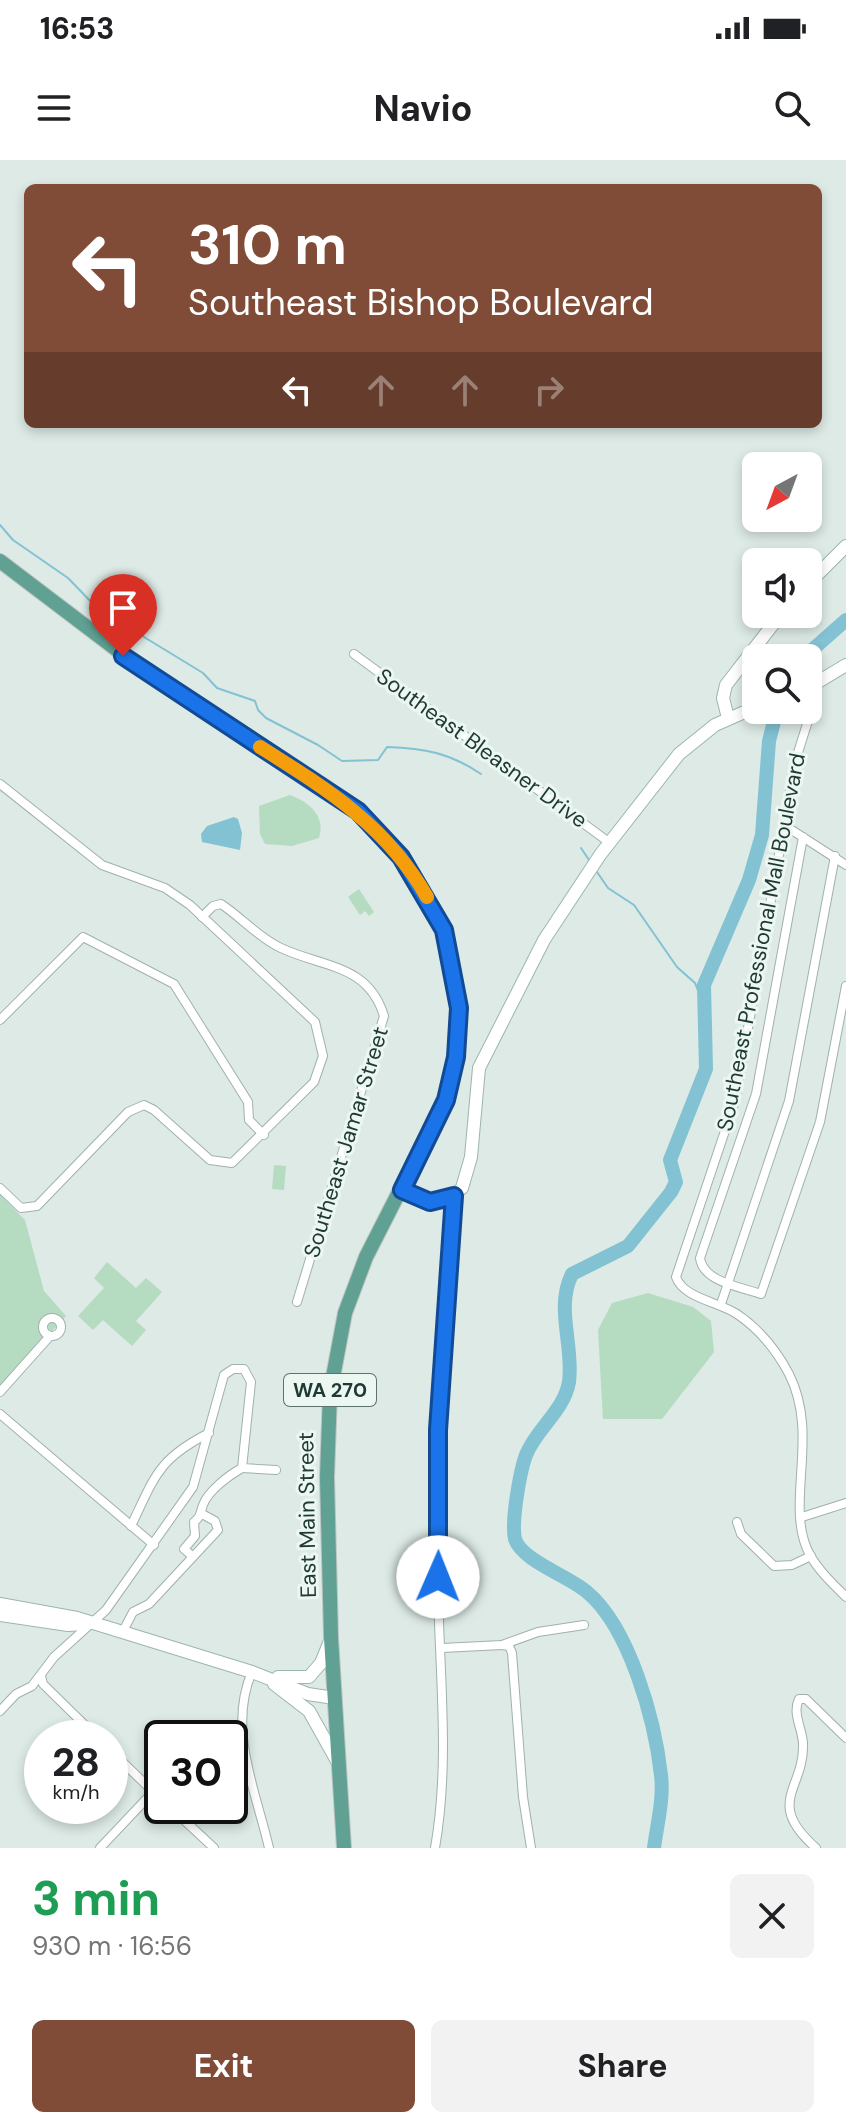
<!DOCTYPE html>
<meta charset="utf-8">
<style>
body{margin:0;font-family:"DM Sans",sans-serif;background:#f2f2f2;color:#202124;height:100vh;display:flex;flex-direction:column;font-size:30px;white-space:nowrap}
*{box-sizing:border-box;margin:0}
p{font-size:26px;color:#757577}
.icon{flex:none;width:44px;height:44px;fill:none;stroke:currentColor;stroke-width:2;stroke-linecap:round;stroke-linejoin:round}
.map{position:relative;height:1688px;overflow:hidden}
.sheet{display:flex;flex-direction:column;background:#fff;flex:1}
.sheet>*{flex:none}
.top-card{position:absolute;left:24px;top:24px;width:798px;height:244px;border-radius:12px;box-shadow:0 4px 12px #0003;background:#804c37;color:#fff;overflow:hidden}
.needle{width:52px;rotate:221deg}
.controls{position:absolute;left:742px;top:292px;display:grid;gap:16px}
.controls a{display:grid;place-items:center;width:80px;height:80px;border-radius:12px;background:#fff;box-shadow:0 4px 12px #0003;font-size:40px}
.speed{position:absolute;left:24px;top:1560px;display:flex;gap:16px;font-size:40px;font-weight:700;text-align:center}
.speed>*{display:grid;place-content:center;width:104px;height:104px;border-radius:50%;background:#fff;box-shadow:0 4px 12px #0003;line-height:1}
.speed small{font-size:20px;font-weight:400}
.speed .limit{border:4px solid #111;border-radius:12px;background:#fff;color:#111}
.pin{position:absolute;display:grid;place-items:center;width:68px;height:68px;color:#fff;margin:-82px -34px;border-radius:50% 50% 50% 0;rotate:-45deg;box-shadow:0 0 8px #0007}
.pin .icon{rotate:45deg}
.me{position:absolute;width:88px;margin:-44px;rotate:1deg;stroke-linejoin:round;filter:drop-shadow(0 0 6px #0008)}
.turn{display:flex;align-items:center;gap:28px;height:168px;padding:0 32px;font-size:36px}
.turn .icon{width:104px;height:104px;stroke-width:2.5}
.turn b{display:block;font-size:56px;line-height:68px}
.lanes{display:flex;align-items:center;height:76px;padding:0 32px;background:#0003;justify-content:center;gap:40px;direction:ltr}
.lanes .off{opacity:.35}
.round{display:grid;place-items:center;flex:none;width:84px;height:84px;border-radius:12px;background:#f2f2f2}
.overview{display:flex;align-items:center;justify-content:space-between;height:136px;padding:0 32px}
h1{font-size:48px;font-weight:700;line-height:60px;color:#1e9e55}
.cta{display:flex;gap:16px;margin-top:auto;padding:16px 32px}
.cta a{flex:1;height:92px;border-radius:12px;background:#804c37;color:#fff;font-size:32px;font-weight:700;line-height:92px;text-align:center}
.cta a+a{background:#f2f2f2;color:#202124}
.status{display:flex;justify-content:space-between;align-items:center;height:56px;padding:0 40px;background:#fff;direction:ltr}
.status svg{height:22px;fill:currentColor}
header{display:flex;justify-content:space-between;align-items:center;height:104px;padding:0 32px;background:#fff;font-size:36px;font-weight:700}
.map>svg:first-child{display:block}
.green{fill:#b5dcc1}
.water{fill:#82c2d2}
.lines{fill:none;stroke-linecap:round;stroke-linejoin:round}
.stream{stroke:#82c2d2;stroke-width:2}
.river{stroke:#82c2d2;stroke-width:14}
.street-casing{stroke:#a0b1ac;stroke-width:10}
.secondary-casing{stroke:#9cb6ae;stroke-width:14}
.primary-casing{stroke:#bcc4c2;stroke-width:16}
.street{stroke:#fff;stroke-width:8}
.secondary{stroke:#fff;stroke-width:12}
.primary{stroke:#60a194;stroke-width:14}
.route-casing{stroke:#114b97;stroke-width:20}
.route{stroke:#1a73e8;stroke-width:14}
.slow{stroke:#f59e0b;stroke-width:14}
.labels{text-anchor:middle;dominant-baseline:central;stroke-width:6;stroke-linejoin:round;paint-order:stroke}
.shield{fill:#edf7f2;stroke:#5d726d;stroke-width:2}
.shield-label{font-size:20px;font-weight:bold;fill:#1f3934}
.street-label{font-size:22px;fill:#1f3934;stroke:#edf7f2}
</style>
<div class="status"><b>16:53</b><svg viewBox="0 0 49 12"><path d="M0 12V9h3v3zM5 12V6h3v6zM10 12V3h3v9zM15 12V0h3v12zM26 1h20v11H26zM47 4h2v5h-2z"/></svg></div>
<header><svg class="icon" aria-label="menu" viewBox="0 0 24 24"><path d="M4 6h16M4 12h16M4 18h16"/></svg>Navio<svg class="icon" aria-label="search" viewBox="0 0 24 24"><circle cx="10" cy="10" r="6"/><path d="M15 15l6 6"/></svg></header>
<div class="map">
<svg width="846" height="1688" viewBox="0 0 846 1688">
<rect width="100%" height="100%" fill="#ddeae5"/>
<g class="green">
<path d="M290 635C309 642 326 656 319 678L292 686 265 684 260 674 259 646Z"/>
<polygon points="359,729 374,752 369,756 365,751 360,755 348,737"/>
<polygon points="274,1005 286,1006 284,1030 272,1029"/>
<polygon points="0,1035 25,1060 44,1131 66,1156 0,1228"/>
<polygon points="107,1102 136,1128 146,1118 162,1132 136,1161 146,1170 132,1186 103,1160 93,1170 78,1156 104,1128 94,1118"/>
<polygon points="648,1133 693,1147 711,1161 714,1192 662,1259 603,1259 598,1170 612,1143"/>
</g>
<polygon class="water" points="234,657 238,659 242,673 240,690 202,682 201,674 207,666"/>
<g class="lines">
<g class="stream">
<path d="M0 365 13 380 68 418 97 448 136 467 144 477 203 513 217 528 255 541 258 550 266 558 318 585 342 601 378 600 387 587C424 588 450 593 481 614"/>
<polyline points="581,688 589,700"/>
<polyline points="597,712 608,728 634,745 677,807 695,823 702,840"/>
</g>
<g class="river">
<polyline points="803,498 846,460"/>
<path d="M654 1688C657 1665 664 1638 661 1615 655 1561 630 1468 587 1432 569 1416 522 1401 515 1379 511 1362 520 1311 526 1295 536 1269 564 1251 569 1222 574 1185 555 1148 572 1114L628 1086 671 1032 676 1022 670 1000 706 909 704 825 749 720 762 675 769 581 777 550"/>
</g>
<g class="street-casing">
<g id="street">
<polyline points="354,494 610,683"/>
<path d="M808 530 812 548 796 599 735 941 676 1117C683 1138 719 1142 737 1154 759 1169 777 1191 789 1214 821 1277 783 1346 810 1395 819 1411 833 1424 846 1437"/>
<polyline points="0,624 102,705 165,728 190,745 315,862 323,896 314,922 232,1003 210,1000 154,950 144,945 128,952 37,1046 21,1048 0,1028"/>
<polyline points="784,665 846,705"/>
<path d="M803 677 756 934 700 1098C703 1122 741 1127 761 1134L820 962 846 826"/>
<path d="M202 757 213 746 221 744C241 757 259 778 281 788 324 808 368 804 384 856L297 1142"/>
<polyline points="0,860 83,777 174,824 248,942 249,960 264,975"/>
<polyline points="721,1144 789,941 835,696"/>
<circle cx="52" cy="1167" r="9"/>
<polyline points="0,1232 50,1176"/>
<polyline points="0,1254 154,1385"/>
<polyline points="802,1357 846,1343"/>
<polyline points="737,1362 741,1374 774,1406 792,1405 811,1396"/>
<path d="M131 1366C155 1316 158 1299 209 1273"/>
<path d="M191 1395 184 1389 195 1376 194 1362C201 1356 200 1354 203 1345 208 1331 229 1315 242 1308"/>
<polyline points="122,1473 133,1452 149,1444 218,1370 215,1361 202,1354"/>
<polyline points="502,1485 509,1486 512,1493 523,1637 531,1688"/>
<polyline points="442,1488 502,1485 538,1472 584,1465"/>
<path d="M252 1512C227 1569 256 1631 269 1688"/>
<polyline points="41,1516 43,1524 98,1578"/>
<polyline points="0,1551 16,1534 32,1526 54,1497 106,1450 193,1327 224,1215 233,1209 244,1209 251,1222 242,1308 276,1310"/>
<polyline points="110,1590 162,1640"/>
<polyline points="169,1646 214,1688"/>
<polyline points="100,1688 153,1632"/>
<path d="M435 1688C451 1596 438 1506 438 1414 437 1287 445 1162 454 1036"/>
<path d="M816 1688C764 1642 805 1629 803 1583 802 1568 792 1553 799 1539H806L846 1578"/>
</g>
</g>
<g class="secondary-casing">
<g id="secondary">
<polyline points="808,424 846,386"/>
<polyline points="808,528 846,505"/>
<polyline points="728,558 723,538 726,525 781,454"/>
<path d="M402 1030C424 1043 442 1047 462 1028L471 997 479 908 544 780 600 695 679 594 715 565 756 547"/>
<polyline points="0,1444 77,1458 252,1512 308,1534 334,1538"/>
<polyline points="0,1455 68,1465 84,1464"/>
<polyline points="278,1517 309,1517 321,1503 330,1481"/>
<polyline points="274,1524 309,1551 337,1601"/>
</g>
</g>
<g class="primary-casing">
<polyline id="primary" points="0,401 154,518 358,651 401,697 444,770 459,848 456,897 446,940 366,1097 345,1153 330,1233 327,1317 331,1478 344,1688"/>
</g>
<use href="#street" class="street"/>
<use href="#secondary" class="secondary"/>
<use href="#primary" class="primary"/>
</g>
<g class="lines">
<g class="route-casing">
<polyline id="route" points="123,496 358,651 401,697 444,770 459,848 456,897 446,940 402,1030 430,1042 454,1036 438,1270 438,1417"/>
</g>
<use href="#route" class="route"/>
<path class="slow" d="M260 587C327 629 387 666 427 737"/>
</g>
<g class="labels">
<rect class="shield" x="284" y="1214" width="92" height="32" rx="6"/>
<g class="shield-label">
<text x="330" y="1230">WA 270</text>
</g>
<g class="street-label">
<text transform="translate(482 588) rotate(36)">Southeast Bleasner Drive</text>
<text transform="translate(761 782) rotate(-79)">Southeast Professional Mall Boulevard</text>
<text transform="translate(346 982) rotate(-73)">Southeast Jamar Street</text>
<text transform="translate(307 1355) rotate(-91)">East Main Street</text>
</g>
</g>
</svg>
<div class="controls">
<a><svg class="needle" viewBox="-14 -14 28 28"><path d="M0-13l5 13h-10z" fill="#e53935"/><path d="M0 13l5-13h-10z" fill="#757577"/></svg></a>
<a><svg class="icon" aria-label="sound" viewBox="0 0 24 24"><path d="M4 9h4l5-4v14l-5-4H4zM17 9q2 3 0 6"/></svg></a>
<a><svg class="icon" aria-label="search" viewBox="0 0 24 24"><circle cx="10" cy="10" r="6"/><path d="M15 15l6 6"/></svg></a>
</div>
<div class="speed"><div>28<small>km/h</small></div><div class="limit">30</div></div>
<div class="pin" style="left:123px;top:496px;background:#d93025"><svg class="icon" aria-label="arrive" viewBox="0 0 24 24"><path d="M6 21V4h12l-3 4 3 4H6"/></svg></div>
<svg class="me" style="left:438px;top:1417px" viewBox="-20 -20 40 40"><circle r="19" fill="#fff"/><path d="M0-13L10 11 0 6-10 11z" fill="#1a73e8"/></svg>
<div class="top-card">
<div class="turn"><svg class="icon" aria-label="left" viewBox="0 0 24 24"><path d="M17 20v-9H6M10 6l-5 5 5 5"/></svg><div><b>310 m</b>Southeast Bishop Boulevard</div></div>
<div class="lanes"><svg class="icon" aria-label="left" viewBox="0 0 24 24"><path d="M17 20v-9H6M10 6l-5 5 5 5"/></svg><svg class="icon off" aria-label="ahead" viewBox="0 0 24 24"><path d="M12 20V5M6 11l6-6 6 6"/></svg><svg class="icon off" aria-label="ahead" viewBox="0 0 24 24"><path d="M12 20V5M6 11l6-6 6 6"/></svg><svg class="icon off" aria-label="right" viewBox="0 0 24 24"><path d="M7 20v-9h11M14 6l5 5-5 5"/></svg></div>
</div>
</div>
<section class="sheet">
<div class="overview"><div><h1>3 min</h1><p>930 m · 16:56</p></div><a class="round"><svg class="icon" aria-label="close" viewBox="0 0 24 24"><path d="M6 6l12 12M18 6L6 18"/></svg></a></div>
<div class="cta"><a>Exit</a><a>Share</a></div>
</section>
